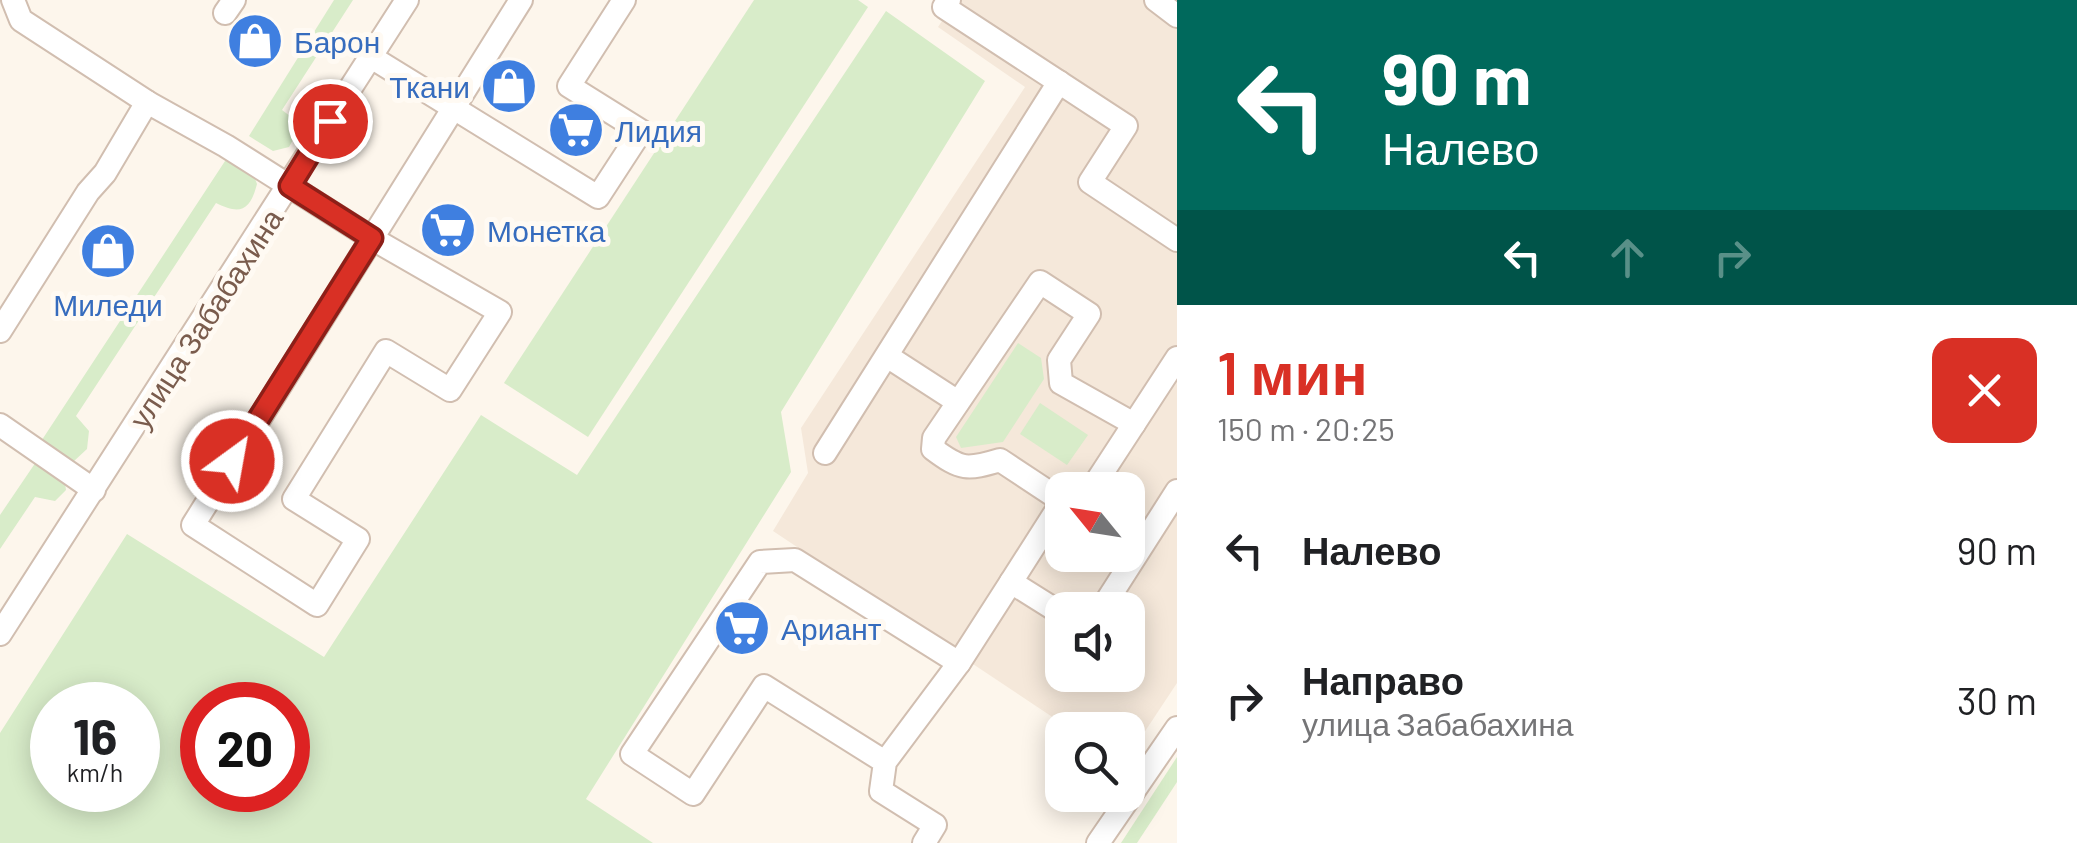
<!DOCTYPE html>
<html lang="ru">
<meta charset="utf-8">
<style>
body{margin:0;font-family:Barlow,sans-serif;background:#f2f2f2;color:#202124;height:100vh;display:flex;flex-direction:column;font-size:38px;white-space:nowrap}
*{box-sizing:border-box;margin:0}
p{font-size:32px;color:#757577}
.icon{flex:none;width:55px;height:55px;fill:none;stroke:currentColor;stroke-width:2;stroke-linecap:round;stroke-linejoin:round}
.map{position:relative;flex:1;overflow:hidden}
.drawer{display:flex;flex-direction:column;background:#fff;width:900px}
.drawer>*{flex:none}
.hud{background:#00695c;color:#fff;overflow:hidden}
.needle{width:65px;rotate:300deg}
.controls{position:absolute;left:1045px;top:472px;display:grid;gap:20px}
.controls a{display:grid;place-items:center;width:100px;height:100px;border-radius:20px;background:#fff;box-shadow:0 5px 25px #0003;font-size:50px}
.speed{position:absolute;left:30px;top:682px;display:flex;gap:20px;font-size:50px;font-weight:700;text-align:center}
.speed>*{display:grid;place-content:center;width:130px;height:130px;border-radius:50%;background:#fff;box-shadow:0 5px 25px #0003;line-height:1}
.speed small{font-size:25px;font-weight:400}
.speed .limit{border:15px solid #d22;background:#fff;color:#111}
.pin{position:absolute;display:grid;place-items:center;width:85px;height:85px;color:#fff;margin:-42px;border:5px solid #fff;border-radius:50%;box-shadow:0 2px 10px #0007}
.me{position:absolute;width:110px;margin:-55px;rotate:32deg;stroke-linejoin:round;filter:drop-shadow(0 0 8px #0008)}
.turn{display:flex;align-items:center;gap:35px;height:210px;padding:0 40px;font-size:45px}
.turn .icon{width:130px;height:130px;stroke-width:2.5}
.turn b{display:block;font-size:70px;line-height:85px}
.lanes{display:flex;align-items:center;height:95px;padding:0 40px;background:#0003;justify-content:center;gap:50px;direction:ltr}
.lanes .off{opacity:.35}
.round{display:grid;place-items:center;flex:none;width:105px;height:105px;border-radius:20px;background:#f2f2f2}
.overview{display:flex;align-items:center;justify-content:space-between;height:170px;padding:0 40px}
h1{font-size:60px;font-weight:600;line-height:75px;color:#d93025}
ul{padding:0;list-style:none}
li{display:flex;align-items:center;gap:30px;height:150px;padding:0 40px}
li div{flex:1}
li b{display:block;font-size:38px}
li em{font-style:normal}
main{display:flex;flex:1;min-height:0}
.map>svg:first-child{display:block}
.residential{fill:#f5e8da;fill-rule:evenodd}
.green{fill:#d8ecc9;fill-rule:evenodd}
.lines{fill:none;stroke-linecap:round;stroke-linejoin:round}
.minor-casing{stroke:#d1beb0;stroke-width:26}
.minor{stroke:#fff;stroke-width:22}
.route-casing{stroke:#8d1f18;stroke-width:25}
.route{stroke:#d93025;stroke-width:18}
.labels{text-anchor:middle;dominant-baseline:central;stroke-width:10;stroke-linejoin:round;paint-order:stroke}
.shop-label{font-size:30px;fill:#366cbe;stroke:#fffaf3;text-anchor:start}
.street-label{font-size:30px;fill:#7a5c4d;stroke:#fffaf3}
</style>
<main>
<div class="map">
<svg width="1177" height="843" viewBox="0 0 1177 843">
<rect width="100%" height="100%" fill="#fdf6ec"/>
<path class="residential" d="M956 0H1177V683L1128 757V730H1072L773 531 808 473 801 428 1025 87 938 27ZM1062 490H1128V555H1062ZM1062 610H1128V675H1062Z"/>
<g class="green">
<polygon points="334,0 353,0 282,110 294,119 299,129 289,147 273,151 249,136"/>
<polygon points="754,0 858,0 868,7 588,437 504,383"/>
<path d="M886 11 985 81 781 412 791 472 586 799 653 843H0V733L127 534 324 657 481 415 577 475ZM52 705H138V790H52ZM288 705V790H202V705Z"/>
<path d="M229 155 254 176 257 184C250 211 240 215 216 203L76 416 89 431 87 449 73 462 36 449Z"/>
<polygon points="1018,343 1041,358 1044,379 1003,442 961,448 956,437"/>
<polygon points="1040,403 1088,435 1067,465 1020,434"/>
<polygon points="38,459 65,483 66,490 55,501 35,497 0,549 0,515"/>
<polygon points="1177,757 1177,782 1137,843 1121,843"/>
</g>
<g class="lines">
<g class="minor-casing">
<g id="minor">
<polyline points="13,0 21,20 147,102 226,146 373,239 500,312 450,390 386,351 294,499 358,539 317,605 193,525 521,0"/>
<polyline points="949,0 944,7 1126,126 1090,182 1177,240"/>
<polyline points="1156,0 1177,16"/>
<polyline points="225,13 234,0"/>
<polyline points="371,57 598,197 641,131 569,86 624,0"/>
<polyline points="0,331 88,192 105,173 147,102"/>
<polyline points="887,356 958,402"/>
<polyline points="0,425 94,490"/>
<polyline points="825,453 1059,82"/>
<polyline points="1091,490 1177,358"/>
<path d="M1062 501 1000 460C967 470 961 470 933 449L934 438 1040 282 1089 314 1059 360 1061 383 1134 424"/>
<polyline points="1011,582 1062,502"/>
<polyline points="1101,610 1177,491"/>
<polyline points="0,634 407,0"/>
<polyline points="959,663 1011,582 1062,614"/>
<polyline points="885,762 959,663 795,560 760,562 632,754 693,794 764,686 885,762 881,791 935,825 924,843"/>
<polyline points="1098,843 1177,728"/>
</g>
</g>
<use href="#minor" class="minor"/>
</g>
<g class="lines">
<g class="route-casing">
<polyline id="route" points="232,461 372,238 290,186 330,121"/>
</g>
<use href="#route" class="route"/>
</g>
<defs>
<g id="shop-disc" transform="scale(2.875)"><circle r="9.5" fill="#3f7fe0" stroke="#fffaf3"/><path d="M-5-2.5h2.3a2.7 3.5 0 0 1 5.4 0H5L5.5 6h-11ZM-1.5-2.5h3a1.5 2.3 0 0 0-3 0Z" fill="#fff"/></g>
<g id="supermarket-disc" transform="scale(2.875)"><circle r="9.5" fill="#3f7fe0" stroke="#fffaf3"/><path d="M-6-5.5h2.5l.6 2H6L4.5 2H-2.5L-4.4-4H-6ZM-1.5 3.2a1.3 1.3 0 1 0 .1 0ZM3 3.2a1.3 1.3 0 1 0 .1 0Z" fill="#fff"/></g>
</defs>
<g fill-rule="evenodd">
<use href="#shop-disc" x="255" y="41"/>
<use href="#shop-disc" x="509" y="86"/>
<use href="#supermarket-disc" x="576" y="130"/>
<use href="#supermarket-disc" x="448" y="230"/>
<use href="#shop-disc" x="108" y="251"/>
<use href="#supermarket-disc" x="742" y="628"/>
</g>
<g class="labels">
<g class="shop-label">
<text x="294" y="41">Барон</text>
<text x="470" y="86" text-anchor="end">Ткани</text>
<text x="615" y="130">Лидия</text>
<text x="487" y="230">Монетка</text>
<text x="108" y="304" text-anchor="middle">Миледи</text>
<text x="781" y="628">Ариант</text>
</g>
<g class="street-label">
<text transform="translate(205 318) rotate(-57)">улица Забабахина</text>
</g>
</g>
</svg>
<div class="controls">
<a><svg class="needle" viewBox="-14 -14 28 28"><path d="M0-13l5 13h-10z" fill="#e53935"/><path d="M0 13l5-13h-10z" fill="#757577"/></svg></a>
<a><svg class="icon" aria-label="sound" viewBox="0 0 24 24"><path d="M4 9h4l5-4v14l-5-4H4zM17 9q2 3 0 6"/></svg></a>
<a><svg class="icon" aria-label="search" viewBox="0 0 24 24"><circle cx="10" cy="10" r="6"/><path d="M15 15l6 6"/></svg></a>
</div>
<div class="speed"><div>16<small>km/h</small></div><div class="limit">20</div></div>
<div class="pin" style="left:330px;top:121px;background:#d93025"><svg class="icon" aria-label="arrive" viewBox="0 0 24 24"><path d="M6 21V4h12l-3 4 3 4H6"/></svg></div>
<svg class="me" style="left:232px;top:461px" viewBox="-20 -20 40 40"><circle r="17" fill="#d93025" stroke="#fff" stroke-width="3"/><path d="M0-11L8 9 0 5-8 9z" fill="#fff"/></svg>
</div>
<section class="drawer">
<div class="hud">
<div class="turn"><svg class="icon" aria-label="left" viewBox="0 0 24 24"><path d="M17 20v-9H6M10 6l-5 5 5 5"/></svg><div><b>90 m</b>Налево</div></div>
<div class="lanes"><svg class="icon" aria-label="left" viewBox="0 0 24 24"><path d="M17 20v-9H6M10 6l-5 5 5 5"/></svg><svg class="icon off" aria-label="ahead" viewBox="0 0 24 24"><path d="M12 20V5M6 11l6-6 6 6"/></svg><svg class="icon off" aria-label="right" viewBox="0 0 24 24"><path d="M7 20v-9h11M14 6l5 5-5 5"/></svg></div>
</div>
<div class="overview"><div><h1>1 мин</h1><p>150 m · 20:25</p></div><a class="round" style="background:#d93025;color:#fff"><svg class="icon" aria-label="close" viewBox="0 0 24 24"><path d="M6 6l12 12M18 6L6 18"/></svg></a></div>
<ul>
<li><svg class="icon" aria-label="left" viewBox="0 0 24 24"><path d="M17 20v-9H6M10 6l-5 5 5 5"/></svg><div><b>Налево</b></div><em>90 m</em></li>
<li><svg class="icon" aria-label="right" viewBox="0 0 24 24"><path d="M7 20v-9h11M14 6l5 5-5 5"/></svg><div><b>Направо</b><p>улица Забабахина</p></div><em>30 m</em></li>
</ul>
</section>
</main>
